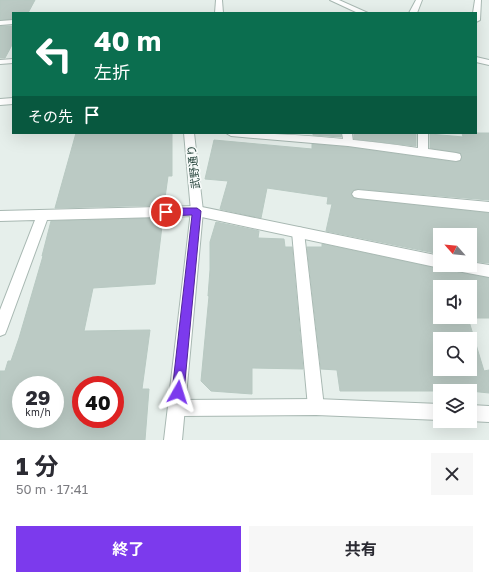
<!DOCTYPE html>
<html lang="ja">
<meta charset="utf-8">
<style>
body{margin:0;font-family:"Golos Text","Noto Sans JP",sans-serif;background:#f7f7f7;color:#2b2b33;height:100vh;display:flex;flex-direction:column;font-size:15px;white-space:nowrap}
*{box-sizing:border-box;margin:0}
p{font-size:13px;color:#7c7c81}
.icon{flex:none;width:22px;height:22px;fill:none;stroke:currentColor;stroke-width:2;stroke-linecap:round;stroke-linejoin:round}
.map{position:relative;height:440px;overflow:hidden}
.drawer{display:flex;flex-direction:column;background:#fff;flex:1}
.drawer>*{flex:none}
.top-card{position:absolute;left:12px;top:12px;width:465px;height:122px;border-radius:0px;box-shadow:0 4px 16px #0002;background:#0b6e4f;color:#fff;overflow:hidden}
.needle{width:26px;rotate:297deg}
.controls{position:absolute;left:433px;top:228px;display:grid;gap:8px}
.controls a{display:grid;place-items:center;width:44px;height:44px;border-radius:0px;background:#fff;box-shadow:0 4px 16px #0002;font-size:20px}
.speed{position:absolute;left:12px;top:376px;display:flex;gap:8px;font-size:20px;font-weight:700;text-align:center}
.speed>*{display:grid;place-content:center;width:52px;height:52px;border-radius:50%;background:#fff;box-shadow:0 4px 16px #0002;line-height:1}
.speed small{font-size:10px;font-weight:400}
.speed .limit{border:6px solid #d22;background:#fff;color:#111}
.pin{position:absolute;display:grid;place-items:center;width:34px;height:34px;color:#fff;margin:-17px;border:2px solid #fff;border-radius:50%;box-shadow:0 1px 4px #0007}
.me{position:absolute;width:44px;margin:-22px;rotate:6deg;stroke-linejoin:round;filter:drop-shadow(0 0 3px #0008)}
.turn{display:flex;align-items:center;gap:14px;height:84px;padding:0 16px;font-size:18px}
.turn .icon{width:52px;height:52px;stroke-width:2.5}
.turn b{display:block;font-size:28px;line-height:34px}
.then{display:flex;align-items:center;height:38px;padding:0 16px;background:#0003;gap:8px;font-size:15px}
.round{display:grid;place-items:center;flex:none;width:42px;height:42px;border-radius:0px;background:#f7f7f7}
.summary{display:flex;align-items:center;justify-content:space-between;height:68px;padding:0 16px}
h1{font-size:24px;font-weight:700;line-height:30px}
.button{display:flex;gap:8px;margin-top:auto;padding:8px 16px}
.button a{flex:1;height:46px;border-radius:0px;background:#7c3aed;color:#fff;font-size:16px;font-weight:700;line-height:46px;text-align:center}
.button a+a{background:#f7f7f7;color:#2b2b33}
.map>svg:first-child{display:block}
.building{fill:#bbcac4;stroke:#b8c9c2;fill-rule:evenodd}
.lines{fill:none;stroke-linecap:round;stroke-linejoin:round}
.service-casing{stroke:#a8b8b2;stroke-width:2}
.minor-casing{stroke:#a8b8b2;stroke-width:2}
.tertiary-casing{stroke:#a8b8b2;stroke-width:2}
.service{fill:#fff;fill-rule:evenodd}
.minor{fill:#fff;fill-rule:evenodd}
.tertiary{fill:#fff;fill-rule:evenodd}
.route{fill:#7c3aed;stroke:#51269a}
.labels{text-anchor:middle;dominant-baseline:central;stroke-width:3.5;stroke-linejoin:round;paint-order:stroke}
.street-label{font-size:11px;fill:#24423a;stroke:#f7fbf9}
</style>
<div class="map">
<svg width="489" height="440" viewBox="0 0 489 440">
<rect width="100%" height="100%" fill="#e6efeb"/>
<g class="building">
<polygon points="0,0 35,0 28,13 13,13 13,19 0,20"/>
<polygon points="0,26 13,26 13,43 5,58 0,58"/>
<polygon points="76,133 172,133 172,176 168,176 164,205 55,208"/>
<polygon points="313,133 341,133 341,137 313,135"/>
<polygon points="354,133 416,133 416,146 354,139"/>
<polygon points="462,133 489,133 489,200 358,189 353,190 351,195 354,198 358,199 489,213 489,263 470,261 470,235 440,235 440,254 326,231 332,204 327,204 328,197 267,188 261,218 220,209 228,181 205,179 214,140 312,149 312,144 348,147 456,162 461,160 461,154 430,148 430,134 463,137"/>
<path d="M163 218 155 284 93 288 84 331 150 330 142 389H149L145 440H0V371H5L8 361H11L19 338 43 256H42L51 221ZM21 385H55V419H21ZM81 385H115V419H81Z"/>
<polygon points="216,222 259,231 258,238 284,239 285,247 292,247 303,369 252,368 252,394 211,391 201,381 209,296 208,296 210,270 210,242"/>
<path d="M322 244 440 269 449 265 451 270 456 272 489 278V318H468L484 371 489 370V393L470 391H340L337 370 321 369 307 247H322ZM440 287H470V317H440ZM440 339H470V369H440Z"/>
</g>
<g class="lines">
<g class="service-casing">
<g id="service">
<path d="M226 133C291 133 354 139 418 148V133H428V149L456 153 460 154 461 157 460 160 456 161 348 146 231 136Z"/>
<polygon points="358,190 489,202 489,212 358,198 354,197 352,194 354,191"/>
<polygon points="298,227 302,228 304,232 324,407 322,413 316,415 310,413 308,407 292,232 294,228"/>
</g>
</g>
<g class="minor-casing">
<g id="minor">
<polygon points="330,0 339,0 368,13 358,13"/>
<polygon points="416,0 422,0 417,13 409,13"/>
<polygon points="475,0 481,0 480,20 476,22 476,13 473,13"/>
<polygon points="13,20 13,24 0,25 0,21"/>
<polygon points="476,57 489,60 489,65 476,62"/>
<polygon points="13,59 13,63 0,64 0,60"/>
<polygon points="13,98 13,104 0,105 0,99"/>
<polygon points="342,133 352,133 353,142 352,145 344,145"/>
<polygon points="197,206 440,256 440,265 445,265 440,268 197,216 47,220 7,329 5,334 0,336 0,310 35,220 0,221 0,211"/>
<polygon points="470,262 489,265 489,277 457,271 452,269 450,265 470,265"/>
<polygon points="316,399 440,404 440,420 316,415 177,416 171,414 169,408 171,402 177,400"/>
<polygon points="470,405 489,406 489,422 469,421"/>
</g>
</g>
<g class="tertiary-casing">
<g id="tertiary">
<polygon points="216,0 222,0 223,13 215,13"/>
<polygon points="184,133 194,133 203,211 182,440 164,440 191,211"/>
</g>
</g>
<use href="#service" class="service"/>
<use href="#minor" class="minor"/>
<use href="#tertiary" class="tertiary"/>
</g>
<polygon class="route" points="166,208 197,208 201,211 184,392 182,397 178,398 174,397 172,392 192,215 166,216 162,212"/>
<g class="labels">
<g class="street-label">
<text transform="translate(193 167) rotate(-96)">武野通り</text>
</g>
</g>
</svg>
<div class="controls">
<a><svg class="needle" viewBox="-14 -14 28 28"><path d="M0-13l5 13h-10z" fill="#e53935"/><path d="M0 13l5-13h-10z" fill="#7c7c81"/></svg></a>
<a><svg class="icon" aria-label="sound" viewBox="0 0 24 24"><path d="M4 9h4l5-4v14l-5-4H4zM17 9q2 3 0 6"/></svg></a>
<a><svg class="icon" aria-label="search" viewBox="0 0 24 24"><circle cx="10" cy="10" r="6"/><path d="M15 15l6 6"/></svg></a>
<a><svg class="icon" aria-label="layers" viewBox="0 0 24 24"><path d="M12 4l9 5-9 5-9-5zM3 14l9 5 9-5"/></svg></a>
</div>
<div class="speed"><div>29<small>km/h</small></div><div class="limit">40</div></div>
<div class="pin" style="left:166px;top:212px;background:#d93025"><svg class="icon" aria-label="arrive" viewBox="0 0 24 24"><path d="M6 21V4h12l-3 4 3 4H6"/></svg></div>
<svg class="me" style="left:178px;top:392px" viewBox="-20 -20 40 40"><path d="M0-17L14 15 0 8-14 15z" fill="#7c3aed" stroke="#fff" stroke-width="4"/></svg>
<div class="top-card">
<div class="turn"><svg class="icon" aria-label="left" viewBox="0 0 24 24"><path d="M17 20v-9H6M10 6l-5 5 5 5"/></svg><div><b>40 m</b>左折</div></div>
<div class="then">その先<svg class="icon" aria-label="arrive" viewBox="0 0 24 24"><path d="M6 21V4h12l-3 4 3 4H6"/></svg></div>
</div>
</div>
<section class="drawer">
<div class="summary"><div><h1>1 分</h1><p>50 m · 17:41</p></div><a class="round"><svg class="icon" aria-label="close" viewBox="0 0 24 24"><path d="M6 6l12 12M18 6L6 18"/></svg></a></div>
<div class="button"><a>終了</a><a>共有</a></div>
</section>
